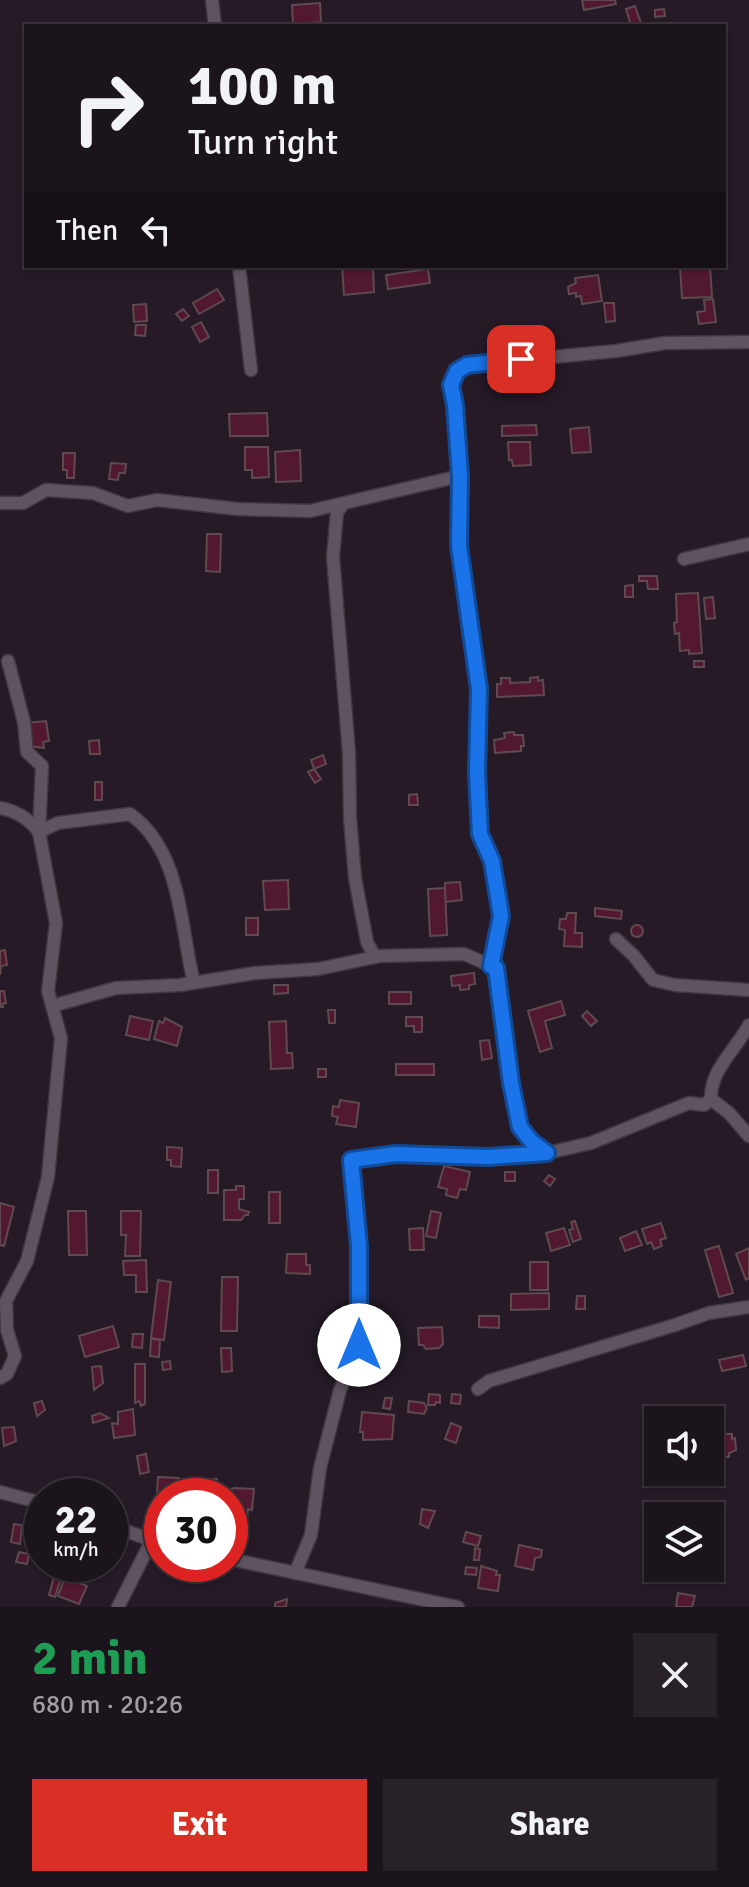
<!DOCTYPE html>
<meta charset="utf-8">
<style>
body{margin:0;font-family:Signika,sans-serif;background:#292129;color:#f1f3f6;height:100vh;display:flex;flex-direction:column;font-size:30px;white-space:nowrap}
*{box-sizing:border-box;margin:0}
p{font-size:26px;color:#a09ea3}
.icon{flex:none;width:44px;height:44px;fill:none;stroke:currentColor;stroke-width:2;stroke-linecap:round;stroke-linejoin:round}
.map{position:relative;height:1607px;overflow:hidden}
.panel{display:flex;flex-direction:column;background:#1c141c;flex:1}
.panel>*{flex:none}
.top-card{position:absolute;left:24px;top:24px;width:702px;height:244px;border-radius:0px;box-shadow:0 2px 6px #0004,0 0 0 2px #3a333b;background:#1c141c;color:#f1f3f6;overflow:hidden}
.buttons{position:absolute;left:644px;top:1406px;display:grid;gap:16px}
.buttons a{display:grid;place-items:center;width:80px;height:80px;border-radius:0px;background:#1c141c;box-shadow:0 2px 6px #0004,0 0 0 2px #3a333b;font-size:40px}
.speed{position:absolute;left:24px;top:1478px;display:flex;gap:16px;font-size:40px;font-weight:700;text-align:center}
.speed>*{display:grid;place-content:center;width:104px;height:104px;border-radius:50%;background:#1c141c;box-shadow:0 2px 6px #0004,0 0 0 2px #3a333b;line-height:1}
.speed small{font-size:20px;font-weight:400}
.speed .limit{border:12px solid #d22;background:#fff;color:#111}
.pin{position:absolute;display:grid;place-items:center;width:68px;height:68px;color:#fff;margin:-34px;border-radius:16px;box-shadow:0 4px 12px #0006}
.me{position:absolute;width:88px;margin:-44px;rotate:0deg;stroke-linejoin:round;filter:drop-shadow(0 0 6px #0008)}
.turn{display:flex;align-items:center;gap:28px;height:168px;padding:0 32px;font-size:36px}
.turn .icon{width:104px;height:104px;stroke-width:2.5}
.turn b{display:block;font-size:56px;line-height:68px}
.then{display:flex;align-items:center;height:76px;padding:0 32px;background:#0003;gap:16px;font-size:30px}
.round{display:grid;place-items:center;flex:none;width:84px;height:84px;border-radius:0px;background:#292129}
.overview{display:flex;align-items:center;justify-content:space-between;height:136px;padding:0 32px}
h1{font-size:48px;font-weight:800;line-height:60px;color:#1e9e55}
.cta{display:flex;gap:16px;margin-top:auto;padding:16px 32px}
.cta a{flex:1;height:92px;border-radius:0px;background:#d93025;color:#fff;font-size:32px;font-weight:800;line-height:92px;text-align:center}
.cta a+a{background:#292129;color:#f1f3f6}
.map>svg:first-child{display:block}
.building{fill:#51182f;stroke:#5e4a50;stroke-width:2}
.lines{fill:none;stroke-linecap:round;stroke-linejoin:round}
.minor-casing{stroke:#403741;stroke-width:15}
.minor{stroke:#605361;stroke-width:12}
.route-casing{stroke:#114b97;stroke-width:20}
.route{stroke:#1a73e8;stroke-width:14}
</style>
<div class="map">
<svg width="749" height="1607" viewBox="0 0 749 1607">
<rect width="100%" height="100%" fill="#251a26"/>
<g class="building">
<polygon points="582,0 615,0 616,4 584,10"/>
<polygon points="320,3 321,22 293,24 292,5"/>
<polygon points="635,6 642,26 631,26 626,9"/>
<polygon points="664,9 665,16 655,17 655,10"/>
<polygon points="342,266 373,266 374,292 344,295"/>
<polygon points="680,266 710,266 712,297 682,298"/>
<polygon points="428,269 430,283 388,289 386,275"/>
<polygon points="598,275 602,301 582,304 581,296 576,297 576,293 569,294 568,287 576,283 575,278"/>
<polygon points="217,289 224,300 199,314 193,303"/>
<polygon points="713,299 716,322 699,324 697,312 705,311 704,300"/>
<polygon points="604,303 614,303 615,321 606,322"/>
<polygon points="146,304 147,321 134,322 133,305"/>
<polygon points="183,309 189,316 182,321 176,314"/>
<polygon points="201,322 209,337 200,342 192,327"/>
<polygon points="136,325 146,325 145,336 135,335"/>
<polygon points="267,413 268,436 230,436 229,414"/>
<polygon points="536,425 537,435 502,436 502,426"/>
<polygon points="589,427 591,452 572,453 570,429"/>
<polygon points="508,442 530,442 531,465 513,466 512,460 509,460"/>
<polygon points="245,447 268,447 269,477 252,478 252,470 245,470"/>
<polygon points="300,450 301,481 276,482 275,452"/>
<polygon points="63,453 75,453 74,478 67,478 67,470 63,470"/>
<polygon points="111,463 126,464 125,473 119,473 118,480 109,479"/>
<polygon points="207,534 221,534 220,572 206,571"/>
<polygon points="639,576 657,576 658,589 648,589 647,581 639,581"/>
<polygon points="633,585 633,597 625,597 625,586"/>
<polygon points="698,593 702,653 689,654 689,650 680,651 679,633 675,634 674,623 677,622 676,594"/>
<polygon points="713,597 715,618 706,619 704,598"/>
<rect x="694" y="661" width="10" height="6"/>
<polygon points="538,677 538,681 543,680 544,695 497,697 497,684 501,684 501,678 510,678 510,683 530,682 530,678"/>
<polygon points="46,721 49,741 43,742 44,748 29,746 26,723"/>
<polygon points="514,732 514,735 523,735 524,746 521,746 521,751 495,753 494,740 505,738 504,733"/>
<polygon points="99,740 100,754 90,754 89,741"/>
<polygon points="323,755 326,764 314,769 311,760"/>
<polygon points="314,769 321,779 315,783 308,772"/>
<rect x="95" y="782" width="7" height="18"/>
<polygon points="417,794 418,805 409,805 409,795"/>
<polygon points="288,880 289,909 265,910 263,881"/>
<polygon points="460,882 462,900 445,902 445,883"/>
<polygon points="445,888 447,935 430,936 428,889"/>
<polygon points="595,908 622,911 621,919 595,916"/>
<polygon points="567,913 576,913 575,933 582,933 582,947 564,946 565,930 559,929 560,919 566,919"/>
<rect x="246" y="918" width="12" height="17"/>
<circle cx="637" cy="931" r="6"/>
<polygon points="5,950 7,965 1,966 0,975 0,951"/>
<polygon points="474,973 475,984 469,985 469,989 460,990 460,985 452,986 451,976"/>
<polygon points="274,985 288,985 288,993 274,994"/>
<polygon points="0,991 4,991 6,1003 2,1004 3,1007 0,1007"/>
<rect x="389" y="992" width="22" height="12"/>
<polygon points="561,1001 565,1015 545,1021 552,1048 540,1052 528,1011"/>
<polygon points="328,1010 335,1010 335,1023 329,1023"/>
<polygon points="587,1011 597,1021 591,1026 582,1016"/>
<polygon points="130,1016 153,1021 149,1040 126,1035"/>
<polygon points="406,1017 422,1017 422,1032 414,1032 414,1026 406,1026"/>
<polygon points="165,1018 182,1027 177,1046 154,1039 159,1021 163,1023"/>
<polygon points="286,1021 287,1053 292,1053 293,1068 271,1069 269,1022"/>
<polygon points="489,1040 492,1058 482,1060 480,1041"/>
<rect x="396" y="1064" width="38" height="11"/>
<rect x="318" y="1069" width="8" height="8"/>
<polygon points="340,1100 359,1103 356,1127 336,1124 338,1117 332,1116 333,1106 339,1107"/>
<polygon points="167,1147 182,1148 181,1167 171,1166 171,1160 167,1160"/>
<polygon points="444,1166 470,1172 466,1190 460,1189 457,1198 446,1195 447,1189 438,1187"/>
<rect x="208" y="1170" width="10" height="23"/>
<rect x="505" y="1172" width="10" height="9"/>
<polygon points="549,1175 555,1179 550,1186 544,1181"/>
<polygon points="236,1186 244,1186 244,1199 239,1199 239,1209 249,1212 248,1215 245,1215 241,1220 224,1220 224,1190 236,1190"/>
<rect x="269" y="1192" width="11" height="31"/>
<polygon points="0,1203 14,1207 4,1246 0,1245"/>
<polygon points="68,1211 86,1211 87,1255 69,1255"/>
<polygon points="121,1211 141,1211 140,1256 125,1256 126,1235 121,1235"/>
<polygon points="431,1211 441,1213 436,1238 426,1236"/>
<polygon points="575,1221 581,1239 573,1242 569,1230 573,1229 571,1222"/>
<polygon points="661,1223 666,1238 660,1240 662,1246 654,1249 651,1242 647,1244 642,1229"/>
<polygon points="423,1228 424,1250 410,1250 409,1229"/>
<polygon points="564,1228 570,1245 551,1251 546,1233"/>
<polygon points="636,1231 642,1245 625,1251 620,1238"/>
<polygon points="719,1246 733,1293 719,1297 705,1250"/>
<polygon points="749,1248 749,1278 746,1280 736,1254"/>
<polygon points="287,1254 306,1254 306,1265 310,1265 310,1274 286,1273"/>
<polygon points="146,1260 147,1292 136,1292 136,1275 124,1275 123,1261"/>
<rect x="530" y="1262" width="18" height="28"/>
<polygon points="222,1277 238,1277 237,1331 221,1331"/>
<polygon points="158,1280 171,1282 164,1340 151,1338"/>
<polygon points="549,1293 549,1309 511,1310 511,1294"/>
<polygon points="577,1296 585,1296 585,1309 576,1309"/>
<polygon points="479,1316 499,1316 499,1328 479,1327"/>
<polygon points="113,1326 119,1347 85,1357 79,1336"/>
<polygon points="442,1327 443,1344 439,1348 426,1349 423,1345 419,1345 418,1328"/>
<polygon points="133,1334 143,1334 142,1348 132,1347"/>
<polygon points="151,1339 160,1340 159,1357 150,1356"/>
<polygon points="221,1348 231,1348 232,1371 222,1372"/>
<polygon points="743,1355 746,1366 722,1371 719,1360"/>
<polygon points="170,1361 171,1369 163,1370 162,1362"/>
<polygon points="135,1364 145,1364 145,1404 141,1406 139,1401 135,1403"/>
<polygon points="101,1366 103,1383 94,1390 92,1367"/>
<polygon points="429,1394 440,1395 440,1403 436,1402 435,1405 428,1405"/>
<polygon points="452,1394 461,1395 460,1404 451,1403"/>
<polygon points="385,1398 392,1398 390,1409 383,1408"/>
<polygon points="42,1401 45,1410 37,1416 34,1403"/>
<polygon points="409,1401 424,1403 427,1408 424,1414 408,1412"/>
<polygon points="133,1409 135,1435 114,1438 112,1423 118,1424 118,1412"/>
<polygon points="362,1412 394,1415 392,1439 363,1440 363,1432 360,1432"/>
<polygon points="100,1413 109,1418 93,1423 92,1416"/>
<polygon points="451,1423 461,1427 456,1443 445,1439"/>
<polygon points="14,1427 16,1441 4,1446 2,1428"/>
<polygon points="722,1429 722,1434 732,1434 732,1439 735,1438 736,1450 729,1453 729,1457 725,1457 724,1453 718,1453 718,1457 710,1458 710,1430"/>
<polygon points="146,1454 149,1472 140,1474 137,1456"/>
<polygon points="158,1477 179,1478 178,1495 157,1494"/>
<polygon points="198,1479 217,1479 216,1486 198,1486"/>
<polygon points="90,1483 99,1485 97,1496 88,1495"/>
<polygon points="235,1488 254,1489 252,1510 248,1509 247,1521 230,1520 230,1496 224,1496 225,1490"/>
<polygon points="156,1497 162,1497 162,1526 154,1526"/>
<polygon points="422,1509 435,1511 428,1528 420,1524"/>
<polygon points="14,1524 22,1525 20,1544 11,1542"/>
<polygon points="466,1532 481,1536 478,1546 463,1542"/>
<polygon points="519,1545 542,1550 541,1557 535,1558 533,1570 515,1566"/>
<polygon points="475,1548 480,1549 479,1560 474,1560"/>
<polygon points="19,1552 29,1554 27,1564 16,1562"/>
<polygon points="69,1564 86,1564 83,1575 67,1571"/>
<polygon points="481,1566 497,1571 496,1575 500,1575 498,1591 478,1588"/>
<polygon points="466,1567 477,1568 476,1575 465,1574"/>
<polygon points="55,1573 62,1575 55,1597 49,1595"/>
<polygon points="65,1577 87,1586 79,1604 58,1596"/>
<polygon points="678,1593 695,1596 692,1607 676,1607"/>
<polygon points="287,1599 286,1607 275,1607 275,1603"/>
</g>
<g class="lines">
<g class="minor-casing">
<g id="minor">
<polyline points="212,0 215,26"/>
<polyline points="239,266 251,370"/>
<polyline points="0,503 23,503 46,490 93,493 128,506 157,500 238,509 310,511 344,503"/>
<polyline points="684,559 749,544"/>
<path d="M0 808C17 811 29 819 39 832L58 823 130 814C182 851 180 927 194 983"/>
<polyline points="616,939 634,956 653,980 675,985 749,990"/>
<polyline points="375,957 367,942 355,878 350,818 349,753 333,557 337,512 344,503 460,476"/>
<polyline points="491,966 501,916 492,861 480,834 477,773 479,689 459,546 460,476 455,405 451,385 457,371 467,365 616,351 665,343 749,342"/>
<polyline points="52,1006 116,988 180,985 255,973 318,969 380,956 464,954 496,968 511,1083 520,1127 531,1141 547,1153"/>
<polyline points="711,1099 729,1113 749,1136"/>
<polyline points="0,1378 7,1374 15,1356 7,1330 6,1301 27,1261 48,1177 61,1038 48,991 56,923 39,832 42,766 27,752 24,722 8,661"/>
<polyline points="478,1389 489,1381 675,1325 709,1313 749,1307"/>
<polyline points="0,1492 42,1503"/>
<polyline points="110,1525 162,1544"/>
<polyline points="230,1559 458,1607"/>
<path d="M295 1573 311 1535 320 1468 340 1390 359 1345V1246L351 1160 396 1154 489 1157 547 1153 591 1143 689 1103 704 1105 711 1099C710 1070 736 1049 749 1025"/>
<polyline points="118,1607 151,1542"/>
</g>
</g>
<use href="#minor" class="minor"/>
</g>
<g class="lines">
<g class="route-casing">
<polyline id="route" points="359,1345 359,1246 351,1160 396,1154 489,1157 547,1153 531,1141 520,1127 511,1083 496,968 491,966 501,916 492,861 480,834 477,773 479,689 459,546 460,476 455,405 451,385 457,371 467,365 521,359"/>
</g>
<use href="#route" class="route"/>
</g>
</svg>
<div class="buttons">
<a><svg class="icon" aria-label="sound" viewBox="0 0 24 24"><path d="M4 9h4l5-4v14l-5-4H4zM17 9q2 3 0 6"/></svg></a>
<a><svg class="icon" aria-label="layers" viewBox="0 0 24 24"><path d="M12 4l9 5-9 5-9-5zM3 14l9 5 9-5"/></svg></a>
</div>
<div class="speed"><div>22<small>km/h</small></div><div class="limit">30</div></div>
<div class="pin" style="left:521px;top:359px;background:#d93025"><svg class="icon" aria-label="arrive" viewBox="0 0 24 24"><path d="M6 21V4h12l-3 4 3 4H6"/></svg></div>
<svg class="me" style="left:359px;top:1345px" viewBox="-20 -20 40 40"><circle r="19" fill="#fff"/><path d="M0-13L10 11 0 6-10 11z" fill="#1a73e8"/></svg>
<div class="top-card">
<div class="turn"><svg class="icon" aria-label="right" viewBox="0 0 24 24"><path d="M7 20v-9h11M14 6l5 5-5 5"/></svg><div><b>100 m</b>Turn right</div></div>
<div class="then">Then<svg class="icon" aria-label="left" viewBox="0 0 24 24"><path d="M17 20v-9H6M10 6l-5 5 5 5"/></svg></div>
</div>
</div>
<section class="panel">
<div class="overview"><div><h1>2 min</h1><p>680 m · 20:26</p></div><a class="round"><svg class="icon" aria-label="close" viewBox="0 0 24 24"><path d="M6 6l12 12M18 6L6 18"/></svg></a></div>
<div class="cta"><a>Exit</a><a>Share</a></div>
</section>
